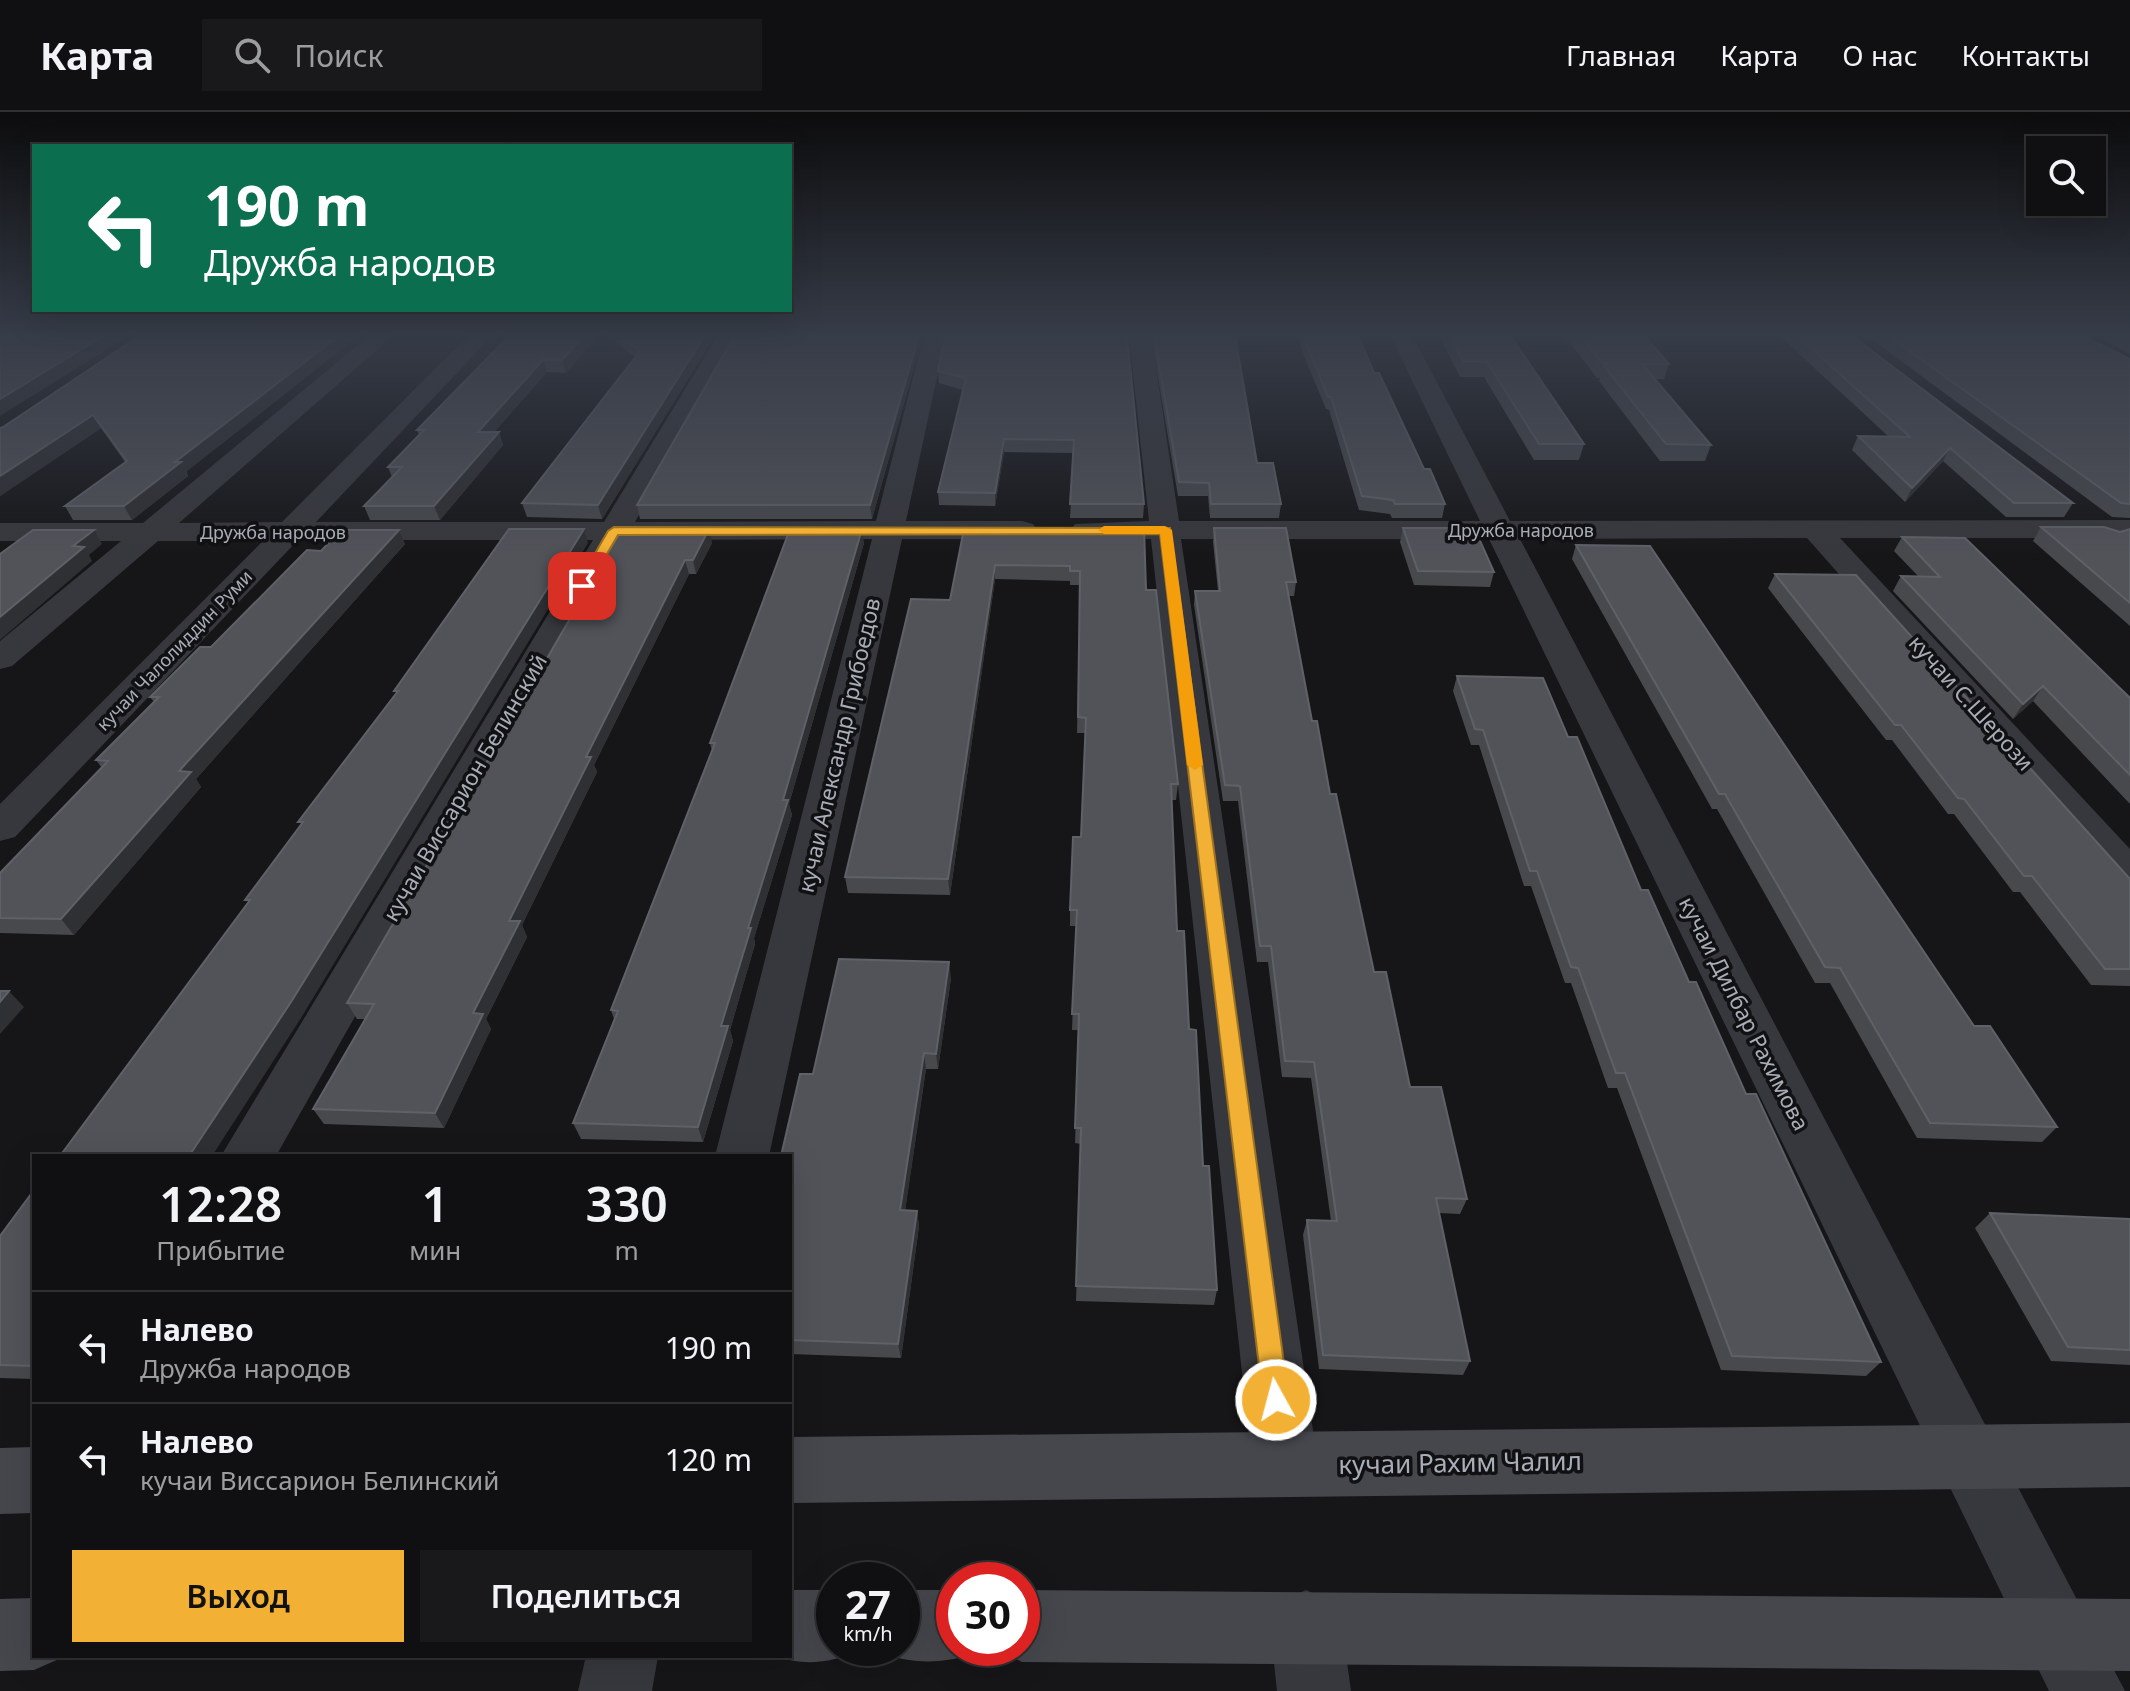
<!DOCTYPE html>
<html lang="ru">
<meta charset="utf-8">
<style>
body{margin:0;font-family:"Noto Sans",sans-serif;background:#19191b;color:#f1f3f6;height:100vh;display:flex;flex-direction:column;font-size:30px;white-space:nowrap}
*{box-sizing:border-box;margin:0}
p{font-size:26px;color:#9c9d9f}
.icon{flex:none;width:44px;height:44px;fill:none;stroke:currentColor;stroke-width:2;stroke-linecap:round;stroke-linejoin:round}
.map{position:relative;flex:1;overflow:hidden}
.drawer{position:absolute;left:32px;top:1042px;width:760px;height:504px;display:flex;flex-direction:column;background:#101012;border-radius:0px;box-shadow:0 8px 32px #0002,0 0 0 2px #303032}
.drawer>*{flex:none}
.banner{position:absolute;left:32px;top:32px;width:760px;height:168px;border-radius:0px;box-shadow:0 8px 32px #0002,0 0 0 2px #303032;background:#0b6e4f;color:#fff;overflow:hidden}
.controls{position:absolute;left:2026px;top:24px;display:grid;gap:16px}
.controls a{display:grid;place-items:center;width:80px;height:80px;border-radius:0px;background:#101012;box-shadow:0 8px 32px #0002,0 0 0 2px #303032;font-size:40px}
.speed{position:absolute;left:816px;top:1450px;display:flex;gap:16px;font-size:40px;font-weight:700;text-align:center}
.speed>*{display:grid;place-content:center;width:104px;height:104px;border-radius:50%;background:#101012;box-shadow:0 8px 32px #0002,0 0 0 2px #303032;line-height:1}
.speed small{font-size:20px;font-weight:400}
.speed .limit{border:12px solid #d22;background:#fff;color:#111}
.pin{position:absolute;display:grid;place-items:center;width:68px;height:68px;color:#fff;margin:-34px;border-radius:16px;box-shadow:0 4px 12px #0006}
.me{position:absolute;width:88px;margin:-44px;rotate:353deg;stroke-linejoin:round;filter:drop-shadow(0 0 6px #0008)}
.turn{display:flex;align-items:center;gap:28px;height:168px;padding:0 40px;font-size:36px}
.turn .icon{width:104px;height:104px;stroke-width:2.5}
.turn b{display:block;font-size:56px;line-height:68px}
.eta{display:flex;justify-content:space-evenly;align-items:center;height:136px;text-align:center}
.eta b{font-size:48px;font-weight:600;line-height:56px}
.cta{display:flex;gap:16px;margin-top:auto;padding:16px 40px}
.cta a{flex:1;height:92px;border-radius:0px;background:#f2b134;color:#111;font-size:32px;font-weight:600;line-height:92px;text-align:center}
.cta a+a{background:#19191b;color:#f1f3f6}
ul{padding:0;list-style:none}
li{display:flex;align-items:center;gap:24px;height:112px;padding:0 40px;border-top:2px solid #303032}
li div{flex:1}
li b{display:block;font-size:30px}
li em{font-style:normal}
header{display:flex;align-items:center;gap:48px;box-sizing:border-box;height:112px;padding:0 40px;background:#101012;border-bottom:2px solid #303032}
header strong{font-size:38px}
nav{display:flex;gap:44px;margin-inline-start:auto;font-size:28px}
.search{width:560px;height:72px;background:#19191b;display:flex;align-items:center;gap:20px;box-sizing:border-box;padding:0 28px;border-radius:0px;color:#9c9d9f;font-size:30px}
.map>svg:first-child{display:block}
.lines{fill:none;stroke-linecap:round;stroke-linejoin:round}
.street{fill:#37383d;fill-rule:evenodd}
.secondary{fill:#45474d;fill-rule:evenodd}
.wall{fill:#47494d}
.shaded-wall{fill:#2f3033}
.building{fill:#525359;stroke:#5f6168;stroke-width:2}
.route{fill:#f2b134;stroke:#9d7322;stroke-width:2}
.slow{fill:#f59e0b}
.labels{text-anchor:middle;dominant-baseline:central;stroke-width:7;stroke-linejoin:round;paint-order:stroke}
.far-street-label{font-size:18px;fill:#a8adb8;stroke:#111113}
.street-label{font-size:22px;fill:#a8adb8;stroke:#111113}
.near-street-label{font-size:26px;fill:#a8adb8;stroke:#111113}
</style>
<header>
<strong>Карта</strong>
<div class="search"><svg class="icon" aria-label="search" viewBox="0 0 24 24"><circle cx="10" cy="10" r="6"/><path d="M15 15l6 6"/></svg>Поиск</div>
<nav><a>Главная</a><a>Карта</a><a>О нас</a><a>Контакты</a></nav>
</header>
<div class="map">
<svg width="2130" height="1579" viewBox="0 0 2130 1579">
<rect width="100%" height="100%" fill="#161618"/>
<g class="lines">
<g class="street">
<polygon points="370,223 394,223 179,411 282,410 469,223 493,223 316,410 604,410 718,223 740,223 635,410 876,409 924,223 946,223 906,409 1022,409 1033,412 1037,418 1033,424 1022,427 902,427 769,1044 715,1044 872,427 625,428 276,1044 221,1044 593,428 298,428 15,725 0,729 0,692 263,429 158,429 12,554 0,557 0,529 121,429 0,429 0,411 143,411"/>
<polygon points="1129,223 1151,223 1179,409 1480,409 1390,223 1412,223 1510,409 2130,408 2130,426 1840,426 2130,737 2130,779 2115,774 1807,426 1520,427 2125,1579 2049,1579 1489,427 1181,427 1318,1352 1308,1375 1285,1385 1262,1375 1252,1352 1151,427 1075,424 1071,418 1075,412 1149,409"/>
<polygon points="1306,1478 1331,1489 1342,1514 1351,1579 1277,1579 1270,1514 1281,1489"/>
<polygon points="586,1544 658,1544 652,1579 578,1579"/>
</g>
<g class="secondary">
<polygon points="2130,1311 2130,1375 790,1391 790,1325"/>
<polygon points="34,1335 34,1401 0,1402 0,1336"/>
<path d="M790 1478H834V1536H860L859 1539C833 1550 804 1555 777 1544H790Z"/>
<path d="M902 1478H954V1536H980L979 1539C945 1553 911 1553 877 1539L876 1536H902Z"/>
<polygon points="1022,1478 2130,1487 2130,1559 1022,1550 996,1536 1022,1536"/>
<polygon points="34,1486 34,1544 61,1544 59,1547 34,1558 0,1559 0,1487"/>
</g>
</g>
<g class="wall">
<polygon points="141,223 188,364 132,408 73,408 65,394 125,350 101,316 0,384 0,316 3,315"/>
<polygon points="510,223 598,223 566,261 547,260 494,320 499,320 503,333 440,408 370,408 364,394 392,365 388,355 419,323 417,318"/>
<polygon points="607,223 715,223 602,407 527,405 522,391 635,245"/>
<polygon points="735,223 923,223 872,407 640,407 637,393"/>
<polygon points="1127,223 1144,392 1143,406 1070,406 1074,341 1004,340 995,394 939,393 938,380 963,278 939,271 938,259"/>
<polygon points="1151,223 1235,223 1254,341 1257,351 1281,392 1279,406 1210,406 1208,384 1178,384"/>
<polygon points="1298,223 1358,223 1374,261 1424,357 1445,392 1442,406 1392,406 1390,402 1359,398 1329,298 1326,297 1303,241"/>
<polygon points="1439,223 1510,223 1584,332 1579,348 1534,348 1484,265 1460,265"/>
<polygon points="1564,223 1644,223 1669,252 1664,267 1655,267 1711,333 1705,349 1660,349 1599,269 1600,266 1597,266"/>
<polygon points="1779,223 1851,223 2073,391 2064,405 2006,405 1943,349 1905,390 1852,338 1858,324 1889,325"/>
<polygon points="1866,223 2081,223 2130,247 2130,406 2112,405"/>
<polygon points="2096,223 2130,223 2130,242"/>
<polygon points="2041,415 2120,420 2130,417 2130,514 2033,429"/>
<polygon points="1214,416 1296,470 1294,484 1288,484 1312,609 1374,860 1410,975 1467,1087 1460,1102 1439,1101 1470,1249 1463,1263 1319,1257 1303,1123 1307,1108 1331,1109 1311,966 1282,965 1268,850 1257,850 1238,689 1223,689 1194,493 1195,479 1218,479 1213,430"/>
<polygon points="1403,416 1457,422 1494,460 1490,475 1414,473 1400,430"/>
<polygon points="622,417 712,431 696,462 689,462 594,653 597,660 522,813 527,825 486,907 491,917 444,1016 324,1012 313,997 365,907 357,907 347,891"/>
<polygon points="964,417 1146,478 1178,672 1176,688 1171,688 1177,819 1189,917 1217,1178 1214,1193 1076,1189 1081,1032 1075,1031 1079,918 1072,918 1076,814 1070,814 1070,798 1081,725 1085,621 1077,621 1080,473 1070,473 1070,469 995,467 950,783 848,781 845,765 950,488"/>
<polygon points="1902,425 2130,586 2130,692 2033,589 2013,607 1893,479 1901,464 1918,464 1894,439"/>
<polygon points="864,431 789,692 792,703 754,826 755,832 730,918 733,929 703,1030 581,1027 573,1011 614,907 611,898 712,639 710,631"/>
<polygon points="405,432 196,667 201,675 74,823 0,821 0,761 102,656 96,648 154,590 150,585 211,535 321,439"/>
<polygon points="1576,433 2057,1015 2042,1030 1917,1026 1830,871 1815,871 1717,697 1712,697 1572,447"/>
<polygon points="1775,462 2130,767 2130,874 2091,873 2020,780 2013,780 1954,702 1948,702 1892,628 1886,628 1768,476"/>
<polygon points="1457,564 1568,625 1641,778 1746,982 1881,1250 1866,1264 1721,1258 1617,976 1608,976 1571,871 1565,871 1531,774 1524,774 1479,633 1471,633 1453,579"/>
<polygon points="951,866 938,957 926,957 905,1098 917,1099 919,1114 901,1246 790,1242 790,1044 813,962"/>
<polygon points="34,1078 34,1267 0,1266 0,1124"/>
<polygon points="1990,1101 2130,1107 2130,1253 2051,1249 1975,1116"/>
</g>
<g class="shaded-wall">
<polygon points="105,223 130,223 0,304 0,287"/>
<polygon points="340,223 360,223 186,360 188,364 132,408 124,394 175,350"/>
<polygon points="585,223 598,223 566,261 562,248"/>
<polygon points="705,223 715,223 602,407 598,393"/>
<polygon points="919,223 923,223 872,407 870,393"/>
<polygon points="543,248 547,260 483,333 478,320"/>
<polygon points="93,303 101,316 0,384 0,364"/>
<polygon points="499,320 503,333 440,408 434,394"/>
<polygon points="1004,327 1004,340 995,394 995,381"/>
<polygon points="1950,336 1943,349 1905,390 1912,376"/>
<polygon points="584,417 588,431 301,906 212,1044 189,1044"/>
<polygon points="709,417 712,431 696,462 693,448"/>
<polygon points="862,417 864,431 789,692 792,703 754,826 755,832 730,918 733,929 703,1030 698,1015 721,914 783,688"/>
<polygon points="94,418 102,432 89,443 92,449 0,528 0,505 73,434"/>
<polygon points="399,418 405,432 196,667 201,675 74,823 61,807 179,659"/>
<polygon points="685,448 689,462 594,653 597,660 522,813 527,825 486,907 491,917 444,1016 435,1001 509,809 586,645"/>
<polygon points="995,453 995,467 950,783 948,767"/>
<polygon points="2043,574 2033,589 2013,607 2023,592"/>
<polygon points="949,850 951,866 938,957 936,942"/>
<polygon points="9,879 24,895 0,922 0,890"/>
<polygon points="924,941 926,957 903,1113 900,1098"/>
<polygon points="917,1099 919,1114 901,1246 898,1232"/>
</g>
<g class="building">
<polygon points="0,223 105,223 0,287"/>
<polygon points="141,223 340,223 175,350 181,350 124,394 65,394 127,349 93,303 0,364 0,316 3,315"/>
<polygon points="510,223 585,223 562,248 543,248 478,320 499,320 434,394 364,394 402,355 388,355 424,318 417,318"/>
<polygon points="619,223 705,223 598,393 522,391 640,239"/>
<polygon points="735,223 919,223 870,393 637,393"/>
<polygon points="945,223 1127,223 1144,392 1070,392 1074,328 1004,327 995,381 938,380 966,266 938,259"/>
<polygon points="1154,223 1235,223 1257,351 1273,351 1281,392 1211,392 1209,371 1179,370"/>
<polygon points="1303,223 1358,223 1374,261 1379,261 1424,357 1430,357 1445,392 1395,392 1393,388 1362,384 1331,285 1328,285"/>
<polygon points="1449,223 1510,223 1584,332 1539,332 1487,250 1464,250"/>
<polygon points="1579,223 1644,223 1669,252 1642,252 1711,333 1666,332 1604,254 1607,251 1602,251"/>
<polygon points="1796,223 1851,223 2073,391 2014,391 1950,336 1912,376 1858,324 1910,325"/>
<polygon points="1887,223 2081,223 2130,247 2130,392 2121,391"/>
<polygon points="2041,415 2104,415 2120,420 2130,417 2130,491"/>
<polygon points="1144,416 1146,478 1156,478 1178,672 1171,672 1177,819 1184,819 1189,917 1196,918 1203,1054 1209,1054 1217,1178 1076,1174 1081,1016 1075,1016 1079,902 1072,902 1077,798 1070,798 1073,725 1081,725 1086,606 1078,605 1080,459 1070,459 1070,454 995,453 948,767 845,765 911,487 950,488 964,417"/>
<polygon points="1214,416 1286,416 1296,470 1286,470 1312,609 1317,609 1330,682 1336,682 1374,860 1386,860 1410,975 1441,975 1467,1087 1436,1086 1470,1249 1323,1243 1307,1108 1337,1109 1314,950 1285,949 1271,834 1260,834 1240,674 1225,673 1195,479 1220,479"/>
<polygon points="1403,416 1455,416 1457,422 1477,422 1494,460 1418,459"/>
<polygon points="509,417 584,417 291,890 189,1044 60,1044 250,788 245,788 303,710 298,710 398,579 394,579"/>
<polygon points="622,417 709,417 693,448 685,448 586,645 591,645 509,809 520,809 473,901 483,902 435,1001 313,997 374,892 347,891"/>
<polygon points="790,417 862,417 783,688 788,688 748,816 751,816 721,914 728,914 698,1015 573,1011 618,899 611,898 715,631 710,631"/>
<polygon points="33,418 94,418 73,434 84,435 0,505 0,442"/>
<polygon points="341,418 399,418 179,659 191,660 61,807 0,806 0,761 108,649 96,648 159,585 150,585 200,535 211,535 307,438 321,439"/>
<polygon points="1902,425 1965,426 2130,586 2130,663 2043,574 2023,592 1901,464 1940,465"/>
<polygon points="1576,433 1650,434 1974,914 1990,914 2057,1015 1930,1011 1840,856 1825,855 1725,682 1719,682"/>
<polygon points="1775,462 1856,463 2130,767 2130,857 2105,857 2032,764 2024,764 1964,687 1958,686 1901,613 1895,613"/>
<polygon points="1457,564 1543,566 1568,625 1577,625 1641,778 1648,778 1689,870 1696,870 1746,982 1756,982 1881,1250 1732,1244 1625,961 1616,961 1578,856 1571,855 1537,759 1530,759 1483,618 1475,617"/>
<polygon points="839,847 949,850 936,942 924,941 900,1098 917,1099 898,1232 790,1228 790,1044 781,1044 800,962 813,962"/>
<polygon points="0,879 9,879 0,890"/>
<polygon points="34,1078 34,1254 0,1253 0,1124"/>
<polygon points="1990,1101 2130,1107 2130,1238 2068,1235"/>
</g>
<linearGradient id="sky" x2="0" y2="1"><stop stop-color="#0c0c0d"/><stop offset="0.5" stop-color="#363c48"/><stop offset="1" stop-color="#363c48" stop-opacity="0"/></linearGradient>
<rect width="2130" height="444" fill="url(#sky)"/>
<polygon class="route" points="614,415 1170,416 1289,1288 1285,1297 1276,1301 1267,1297 1263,1288 1160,422 618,423 587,476 577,476 576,474 608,419"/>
<polygon class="slow" points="1165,414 1172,418 1203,653 1195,658 1187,653 1160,422 1104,422 1098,418 1104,414"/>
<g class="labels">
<g class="far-street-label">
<text x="1521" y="418">Дружба народов</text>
<text x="273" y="420">Дружба народов</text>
<text transform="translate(174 538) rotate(-46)">кучаи Чалолиддин Руми</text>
</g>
<g class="street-label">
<text transform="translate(1972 590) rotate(48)">кучаи С.Шерози</text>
<text transform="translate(838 633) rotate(-77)">кучаи Александр Грибоедов</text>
<text transform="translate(464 675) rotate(-60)">кучаи Виссарион Белинский</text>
<text transform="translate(1745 901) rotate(63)">кучаи Дилбар Рахимова</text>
</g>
<g class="near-street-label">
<text transform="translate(1460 1350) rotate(-1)">кучаи Рахим Чалил</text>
</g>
</g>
</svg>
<div class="controls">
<a><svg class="icon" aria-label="search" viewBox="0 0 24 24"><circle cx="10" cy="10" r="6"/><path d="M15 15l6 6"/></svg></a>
</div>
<div class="speed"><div>27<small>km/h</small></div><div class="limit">30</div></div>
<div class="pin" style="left:582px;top:474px;background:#d93025"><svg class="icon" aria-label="arrive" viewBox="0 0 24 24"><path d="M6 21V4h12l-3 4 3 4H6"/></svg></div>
<svg class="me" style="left:1276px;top:1288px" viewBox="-20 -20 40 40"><circle r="17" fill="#f2b134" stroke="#fff" stroke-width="3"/><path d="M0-11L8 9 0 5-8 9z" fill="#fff"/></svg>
<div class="banner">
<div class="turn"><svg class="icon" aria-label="left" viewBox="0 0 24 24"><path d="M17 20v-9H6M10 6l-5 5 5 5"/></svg><div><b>190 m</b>Дружба народов</div></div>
</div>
<section class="drawer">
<div class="eta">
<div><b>12:28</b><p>Прибытие</p></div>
<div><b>1</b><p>мин</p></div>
<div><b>330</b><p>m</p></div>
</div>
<ul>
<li><svg class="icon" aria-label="left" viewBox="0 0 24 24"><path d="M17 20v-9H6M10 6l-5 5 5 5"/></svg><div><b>Налево</b><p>Дружба народов</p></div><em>190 m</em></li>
<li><svg class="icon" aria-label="left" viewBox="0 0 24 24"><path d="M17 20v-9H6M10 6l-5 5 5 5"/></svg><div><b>Налево</b><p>кучаи Виссарион Белинский</p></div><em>120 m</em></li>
</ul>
<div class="cta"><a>Выход</a><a>Поделиться</a></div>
</section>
</div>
